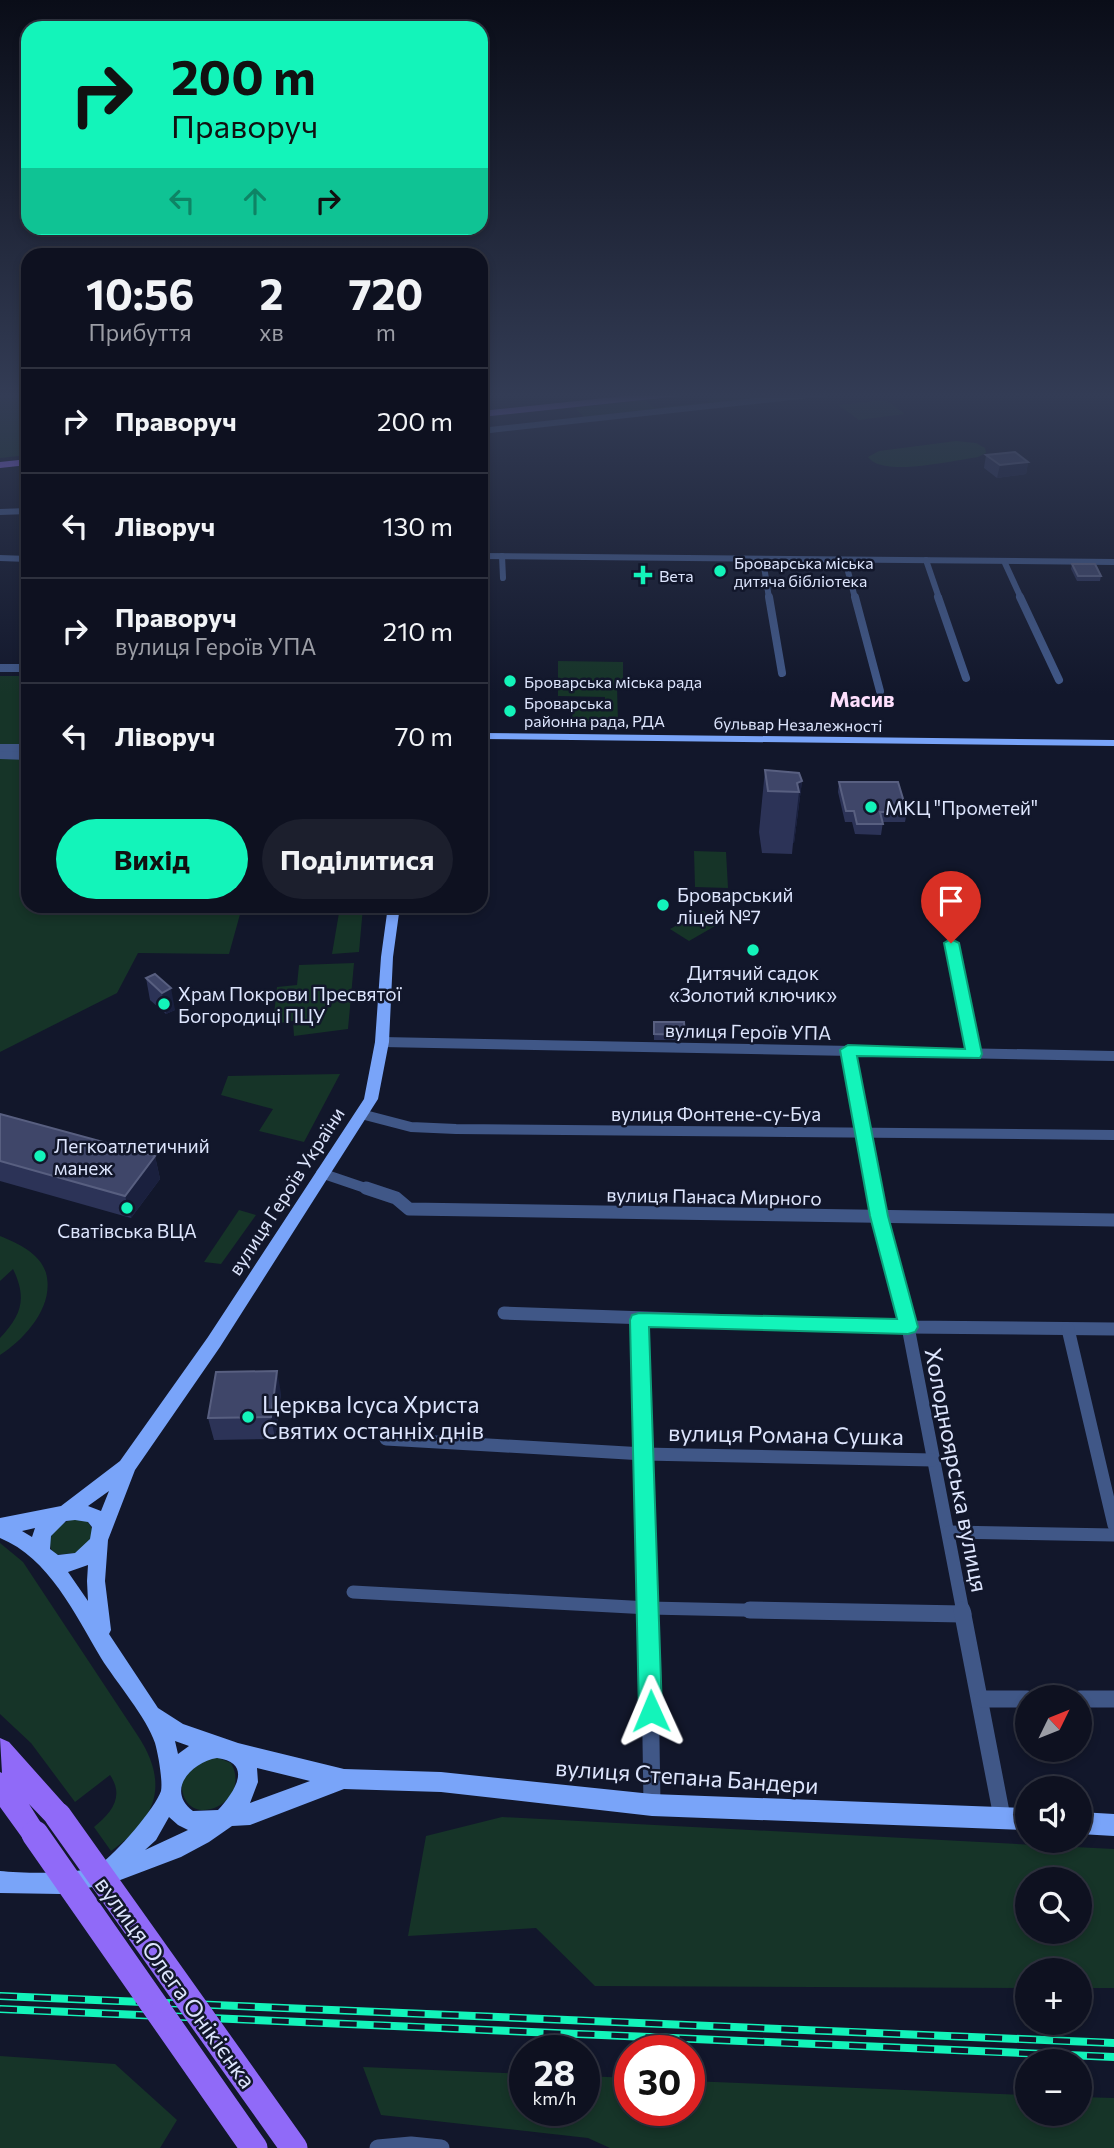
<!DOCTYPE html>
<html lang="uk">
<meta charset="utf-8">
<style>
body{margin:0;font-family:Commissioner,sans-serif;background:#1c1f2d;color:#f1f3f6;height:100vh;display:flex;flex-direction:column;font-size:26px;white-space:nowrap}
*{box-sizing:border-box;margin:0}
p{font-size:23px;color:#9b9da5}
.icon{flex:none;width:38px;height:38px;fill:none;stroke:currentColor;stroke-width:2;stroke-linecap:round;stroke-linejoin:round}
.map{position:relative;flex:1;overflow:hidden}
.sheet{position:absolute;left:21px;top:248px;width:467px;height:665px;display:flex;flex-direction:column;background:#0e1120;border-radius:21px;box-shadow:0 4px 10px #0003,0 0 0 2px #2e313e}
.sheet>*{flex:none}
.top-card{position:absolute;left:21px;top:21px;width:467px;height:214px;border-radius:21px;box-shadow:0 4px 10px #0003,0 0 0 2px #2e313e;background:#13f4ba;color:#111;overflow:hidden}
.needle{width:46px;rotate:47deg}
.fabs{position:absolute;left:1015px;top:1685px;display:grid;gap:14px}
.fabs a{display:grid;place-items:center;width:77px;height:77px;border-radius:50%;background:#0e1120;box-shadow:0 4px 10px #0003,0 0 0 2px #2e313e;font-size:35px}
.speed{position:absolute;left:509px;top:2035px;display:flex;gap:14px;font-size:35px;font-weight:700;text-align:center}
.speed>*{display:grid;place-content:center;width:91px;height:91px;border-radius:50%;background:#0e1120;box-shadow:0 4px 10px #0003,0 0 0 2px #2e313e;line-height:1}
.speed small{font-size:18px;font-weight:400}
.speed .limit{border:10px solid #d22;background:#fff;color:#111}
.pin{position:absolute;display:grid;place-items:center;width:60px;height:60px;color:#fff;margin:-72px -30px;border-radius:50% 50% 50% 0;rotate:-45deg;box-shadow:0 0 7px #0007}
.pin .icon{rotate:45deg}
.me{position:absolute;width:77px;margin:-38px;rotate:359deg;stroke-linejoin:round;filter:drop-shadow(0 0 5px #0008)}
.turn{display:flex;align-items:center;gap:24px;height:147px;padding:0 35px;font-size:32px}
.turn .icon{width:91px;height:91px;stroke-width:2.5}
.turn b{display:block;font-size:49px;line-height:60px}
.lanes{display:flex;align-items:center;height:66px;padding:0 35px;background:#0003;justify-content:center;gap:35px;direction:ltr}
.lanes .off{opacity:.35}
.eta{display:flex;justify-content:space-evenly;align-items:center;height:119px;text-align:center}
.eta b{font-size:42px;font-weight:700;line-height:49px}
.button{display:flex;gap:14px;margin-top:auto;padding:14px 35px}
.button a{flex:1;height:80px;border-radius:42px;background:#13f4ba;color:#111;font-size:28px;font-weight:700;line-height:80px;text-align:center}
.button a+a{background:#1c1f2d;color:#f1f3f6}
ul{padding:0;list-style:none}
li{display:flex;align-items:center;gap:21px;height:105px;padding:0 35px;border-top:2px solid #2e313e}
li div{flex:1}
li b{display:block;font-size:26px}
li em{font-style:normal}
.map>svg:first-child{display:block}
.green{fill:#163428;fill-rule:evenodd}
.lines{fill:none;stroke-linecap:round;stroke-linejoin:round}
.street-far4{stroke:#405787;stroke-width:6}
.street-far3{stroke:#405787;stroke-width:8}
.street-far2{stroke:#405787;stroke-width:10}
.street-far1{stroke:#405787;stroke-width:13}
.street{stroke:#405787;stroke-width:17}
.secondary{fill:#79a4f9;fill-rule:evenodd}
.primary{fill:#906af8;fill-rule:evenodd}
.rail-casing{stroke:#13f4ba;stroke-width:8}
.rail{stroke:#12172b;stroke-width:5;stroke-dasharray:17;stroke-linecap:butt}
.primary-bridge{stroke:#906af8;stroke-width:27}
.wall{fill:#2c3357}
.shaded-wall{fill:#1a203e}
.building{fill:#3f4669;stroke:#585f80;stroke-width:2}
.route{fill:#13f4ba;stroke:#0c9f79;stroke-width:2}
.poi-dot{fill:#13f4ba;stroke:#12172b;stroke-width:2.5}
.labels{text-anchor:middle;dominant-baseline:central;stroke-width:5;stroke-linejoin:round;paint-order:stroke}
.far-poi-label{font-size:16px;fill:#dde5fd;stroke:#12172b;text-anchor:start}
.far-street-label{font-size:16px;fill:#dde5fd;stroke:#12172b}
.poi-label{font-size:19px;fill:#dde5fd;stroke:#12172b;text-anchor:start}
.street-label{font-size:19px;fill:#dde5fd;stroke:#12172b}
.far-district-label{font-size:21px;font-weight:bold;fill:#fedffd;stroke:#12172b}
.near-poi-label{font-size:23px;fill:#dde5fd;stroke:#12172b;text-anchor:start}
.near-street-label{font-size:23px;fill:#dde5fd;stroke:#12172b}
</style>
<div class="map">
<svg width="1114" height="2148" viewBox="0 0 1114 2148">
<rect width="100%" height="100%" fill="#12172b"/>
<g class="green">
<polygon points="0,393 28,393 28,455 0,458"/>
<polygon points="715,393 801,393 584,417 575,408 646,400 654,408 707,402"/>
<polygon points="886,400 905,414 859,420 838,405"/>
<path d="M956 441 976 443 985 448 986 453 978 457C955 460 882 478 868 457L879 451Z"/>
<polygon points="558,661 623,662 623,681 617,686 618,723 572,722 573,707 605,708 605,697 558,696"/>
<polygon points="0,676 28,676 28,906 242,907 229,954 138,953 117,993 0,1052"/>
<polygon points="694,851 726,852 728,888 695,887"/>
<polygon points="340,907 363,907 359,952 332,954"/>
<polygon points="703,911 722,922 689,941 670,929"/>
<polygon points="354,963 348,1029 294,1036 293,1021 273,1024 277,987 297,985 299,965"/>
<polygon points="340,1074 304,1142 259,1131 273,1109 221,1095 228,1076"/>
<polygon points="239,1210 256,1215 221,1264 204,1262"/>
<path d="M0 1236C17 1243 40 1253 46 1273 55 1306 25 1339 0 1355V1338C22 1315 27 1298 13 1269L0 1281Z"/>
<path d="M73 1519 87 1521 94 1531 85 1552 55 1555C42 1540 56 1524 73 1519Z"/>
<path d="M0 1543 23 1562 138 1736C170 1785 156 1819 111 1851L94 1827C111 1813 125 1797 110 1775L75 1802 31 1743 0 1714Z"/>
<path d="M211 1755 231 1763C255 1806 176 1836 182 1777Z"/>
<path d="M502 1817 1114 1849V1988H1080V1970H1027V1988L595 1986 536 1928 408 1936 426 1836ZM1027 1880H1080V1932H1027Z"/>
<polygon points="0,2056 115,2064 177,2120 160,2148 0,2148"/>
<polygon points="363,2067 525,2074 525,2110 584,2110 585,2076 630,2078 630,2110 690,2110 690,2081 1027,2095 1027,2114 1080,2114 1080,2097 1114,2098 1114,2148 610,2148 588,2138 381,2115"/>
</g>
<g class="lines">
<g class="street-far4">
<polyline points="481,431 828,393"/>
<polyline points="0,512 28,511"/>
<polyline points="481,556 1114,562"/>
<polyline points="502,556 503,578"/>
<polyline points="0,558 28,559"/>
<polyline points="763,560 769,598"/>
<polyline points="845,560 855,598"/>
<polyline points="926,560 939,598"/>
<polyline points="1004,561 1021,598"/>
</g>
<g class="street-far3">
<polyline points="769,597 782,673"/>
<polyline points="855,597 880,691"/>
<polyline points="938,597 966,678"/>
<polyline points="1020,597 1059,680"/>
<polyline points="0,668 28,668"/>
<polyline points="0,748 28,748"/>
<polyline points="0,755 28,756"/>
</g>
<g class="street-far2">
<polyline points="951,943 974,1054"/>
<polyline points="382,1042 1114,1056"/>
<polyline points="848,1050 874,1190"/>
<polyline points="361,1114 411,1127 456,1129 1114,1135"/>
<polyline points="321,1173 371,1190"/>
</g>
<g class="street-far1">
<polyline points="366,1188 396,1198 409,1209 1114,1220"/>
<polyline points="874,1188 908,1327 963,1612"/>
<polyline points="504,1313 908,1327 1114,1329"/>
<polyline points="639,1320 649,1612"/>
<polyline points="1068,1329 1114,1525"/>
<polyline points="386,1439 644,1454 933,1460"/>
<polyline points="949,1532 1114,1535"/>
<polyline points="353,1592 649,1608 841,1612"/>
</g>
<g class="street">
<polyline points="649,1610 652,1805"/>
<polyline points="750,1610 963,1614"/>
<polyline points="962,1610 1002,1817"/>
<polyline points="982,1699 1027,1699"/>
<polyline points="1080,1699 1114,1699"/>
<polyline points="378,2148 411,2145 441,2148"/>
</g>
<g class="secondary">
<polygon points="481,733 1114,740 1114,746 481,739"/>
<path d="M388 906H400L393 957 389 1042 378 1099 220 1347 135 1470 108 1540 105 1581 111 1630 109 1634 158 1708 183 1724 238 1743 344 1769 441 1772 652 1794 1027 1808V1830L652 1816 441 1792 344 1789 250 1825 232 1826 209 1842 181 1857 115 1882 60 1894 0 1893V1871C22 1873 82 1876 100 1864 115 1855 156 1807 161 1791 163 1781 158 1753 155 1743 147 1718 116 1682 101 1658 75 1614 49 1558 0 1538V1518L61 1506 120 1461 208 1337 364 1099 375 1042 381 957ZM109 1491 101 1511 88 1506ZM75 1520 88 1522 92 1527 90 1539 75 1553 58 1555 50 1549 51 1536 66 1521ZM35 1528 32 1537 22 1531ZM88 1565 87 1581 88 1601 68 1572ZM175 1741 189 1746 178 1754ZM217 1758C255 1763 233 1794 218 1810L193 1811C165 1790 192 1762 217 1758ZM257 1768 310 1781 250 1803 258 1782ZM169 1817 178 1825 188 1830 145 1850 156 1840Z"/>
<polygon points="1080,1812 1114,1814 1114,1836 1080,1834"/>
</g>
<g class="primary">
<polygon points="653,393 685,393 680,396 481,417 481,411"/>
<polygon points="28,459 28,465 0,468 0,462"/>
<polygon points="0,1738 9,1742 67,1807 71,1816 67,1825 58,1829 49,1825 29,1804 48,1834 44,1843 35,1847 26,1843 0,1807 0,1772 2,1773"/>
</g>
<g class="rail-casing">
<g id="rail">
<polyline points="0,1996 1114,2043"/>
<polyline points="0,2009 1114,2057"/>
</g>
</g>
<use href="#rail" class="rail"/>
<g class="primary-bridge">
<polyline points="58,1816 294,2148"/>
<polyline points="35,1834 254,2148"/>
</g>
</g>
<g class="wall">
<polygon points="986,455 1028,462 1026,474 997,478 984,468"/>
<polygon points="1072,564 1101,576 1100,581 1077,581 1071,569"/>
<polygon points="765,770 802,781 794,843 793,843 792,854 762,853 759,832"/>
<polygon points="839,782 907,812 905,822 883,822 881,835 855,834 852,822 845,822 838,792"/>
<polygon points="155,974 175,1010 166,1014 150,1000 146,978"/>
<polygon points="654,1022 685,1035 685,1040 654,1040"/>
<polygon points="0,1114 155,1156 160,1179 131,1218 0,1181"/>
<polygon points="281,1393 275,1439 214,1440 208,1418"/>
</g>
<g class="shaded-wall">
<polygon points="481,393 509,393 481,396"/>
<polygon points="1028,462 1026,474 997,478 1000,465"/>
<polygon points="802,781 794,843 793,843 799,792 797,783"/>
<polygon points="171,988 175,1010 166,1014 162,993"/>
<polygon points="155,1156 160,1179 131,1218 125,1196"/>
<polygon points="277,1371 281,1393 275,1439 271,1417"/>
</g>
<g class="building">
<polygon points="1015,452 1028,462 1000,465 986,455"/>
<polygon points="1072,564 1095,564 1101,576 1078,576"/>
<polygon points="765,770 799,773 802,781 797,783 799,792 768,791"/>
<polygon points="839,782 898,782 907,812 880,812 883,824 857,824 854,811 846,811"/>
<polygon points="155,974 171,988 162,993 146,978"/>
<polygon points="654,1022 684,1022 685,1035 654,1034"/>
<polygon points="0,1114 155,1156 125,1196 0,1161"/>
<polygon points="277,1371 271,1417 208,1418 216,1372"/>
</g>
<linearGradient id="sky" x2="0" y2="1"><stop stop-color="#0a0d18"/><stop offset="0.57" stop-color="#333c55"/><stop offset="1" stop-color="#333c55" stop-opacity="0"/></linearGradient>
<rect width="1114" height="694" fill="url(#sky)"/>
<polygon class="route" points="951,939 959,943 982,1054 980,1058 857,1056 888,1216 918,1327 915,1332 908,1334 649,1327 662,1711 659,1718 651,1722 643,1718 639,1711 630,1320 632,1315 639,1313 897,1319 870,1216 840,1050 848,1045 965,1049 944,943"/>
<g class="poi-dot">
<circle cx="720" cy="571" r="7"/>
<path d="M639.5 564.5h7v7h7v7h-7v7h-7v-7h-7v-7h7z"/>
<circle cx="510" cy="681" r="7"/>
<circle cx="510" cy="711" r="7"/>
<circle cx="871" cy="807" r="7"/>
<circle cx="663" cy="905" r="7"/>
<circle cx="753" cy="950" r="7"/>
<circle cx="164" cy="1004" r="7"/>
<circle cx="40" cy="1156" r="7"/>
<circle cx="127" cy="1208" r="7"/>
<circle cx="248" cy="1417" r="7"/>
</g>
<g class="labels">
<g class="far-poi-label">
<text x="734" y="562">Броварська міська<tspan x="734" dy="18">дитяча бібліотека</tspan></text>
<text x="659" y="575">Вета</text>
<text x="524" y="681">Броварська міська рада</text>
<text x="524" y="702">Броварська<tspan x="524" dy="18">районна рада, РДА</tspan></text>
</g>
<g class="far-street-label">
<text transform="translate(798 724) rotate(1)">бульвар Незалежності</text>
</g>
<g class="poi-label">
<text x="885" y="807">МКЦ "Прометей"</text>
<text x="677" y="894">Броварський<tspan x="677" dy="22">ліцей №7</tspan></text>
<text x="753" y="972" text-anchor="middle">Дитячий садок<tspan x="753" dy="22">«Золотий ключик»</tspan></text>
<text x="178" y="993">Храм Покрови Пресвятої<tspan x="178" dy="22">Богородиці ПЦУ</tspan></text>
<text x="54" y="1145">Легкоатлетичний<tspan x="54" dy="22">манеж</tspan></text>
<text x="127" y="1230" text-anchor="middle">Сватівська ВЦА</text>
</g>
<g class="street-label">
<text transform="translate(748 1031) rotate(1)">вулиця Героїв УПА</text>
<text x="716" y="1113">вулиця Фонтене-су-Буа</text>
<text transform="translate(286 1191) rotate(-57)">вулиця Героїв України</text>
<text transform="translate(714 1196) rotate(1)">вулиця Панаса Мирного</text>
</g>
<g class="far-district-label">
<text x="862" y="698">Масив</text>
</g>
<g class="near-poi-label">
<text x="262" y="1404">Церква Ісуса Христа<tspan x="262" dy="26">Святих останніх днів</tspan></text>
</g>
<g class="near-street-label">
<text transform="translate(786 1434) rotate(1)">вулиця Романа Сушка</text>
<text transform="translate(957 1470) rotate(79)">Холодноярська вулиця</text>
<text transform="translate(687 1776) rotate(4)">вулиця Степана Бандери</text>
<text transform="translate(176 1982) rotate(54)">вулиця Олега Онікієнка</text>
</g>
</g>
</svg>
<div class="fabs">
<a><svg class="needle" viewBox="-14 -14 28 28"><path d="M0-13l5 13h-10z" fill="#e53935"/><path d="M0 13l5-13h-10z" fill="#9b9da5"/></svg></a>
<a><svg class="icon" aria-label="sound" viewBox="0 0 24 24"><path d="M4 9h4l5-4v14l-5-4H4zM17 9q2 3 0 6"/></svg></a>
<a><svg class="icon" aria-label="search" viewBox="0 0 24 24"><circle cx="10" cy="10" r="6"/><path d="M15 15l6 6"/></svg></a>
<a>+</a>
<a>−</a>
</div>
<div class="speed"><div>28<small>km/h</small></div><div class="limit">30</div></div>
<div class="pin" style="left:951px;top:943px;background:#d93025"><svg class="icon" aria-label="arrive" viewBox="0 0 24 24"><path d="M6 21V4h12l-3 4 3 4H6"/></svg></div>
<svg class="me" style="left:651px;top:1711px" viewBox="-20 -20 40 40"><path d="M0-17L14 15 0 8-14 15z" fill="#13f4ba" stroke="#fff" stroke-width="4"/></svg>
<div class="top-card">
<div class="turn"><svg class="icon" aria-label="right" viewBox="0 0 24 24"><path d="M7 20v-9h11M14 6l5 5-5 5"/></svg><div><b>200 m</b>Праворуч</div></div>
<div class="lanes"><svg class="icon off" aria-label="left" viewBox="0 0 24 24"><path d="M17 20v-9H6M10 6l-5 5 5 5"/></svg><svg class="icon off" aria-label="ahead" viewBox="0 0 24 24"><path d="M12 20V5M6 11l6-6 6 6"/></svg><svg class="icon" aria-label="right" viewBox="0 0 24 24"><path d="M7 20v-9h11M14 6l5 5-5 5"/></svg></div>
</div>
<section class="sheet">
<div class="eta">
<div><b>10:56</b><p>Прибуття</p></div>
<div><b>2</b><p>хв</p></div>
<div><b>720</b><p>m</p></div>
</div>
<ul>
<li><svg class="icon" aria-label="right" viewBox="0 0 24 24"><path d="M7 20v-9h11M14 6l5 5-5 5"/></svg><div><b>Праворуч</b></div><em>200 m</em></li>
<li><svg class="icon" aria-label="left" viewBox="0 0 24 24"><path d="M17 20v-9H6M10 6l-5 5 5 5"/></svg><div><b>Ліворуч</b></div><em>130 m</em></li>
<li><svg class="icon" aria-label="right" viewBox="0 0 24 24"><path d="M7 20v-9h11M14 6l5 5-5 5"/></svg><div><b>Праворуч</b><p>вулиця Героїв УПА</p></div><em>210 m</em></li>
<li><svg class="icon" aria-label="left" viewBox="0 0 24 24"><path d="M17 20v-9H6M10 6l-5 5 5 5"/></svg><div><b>Ліворуч</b></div><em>70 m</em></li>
</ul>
<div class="button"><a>Вихід</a><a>Поділитися</a></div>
</section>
</div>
